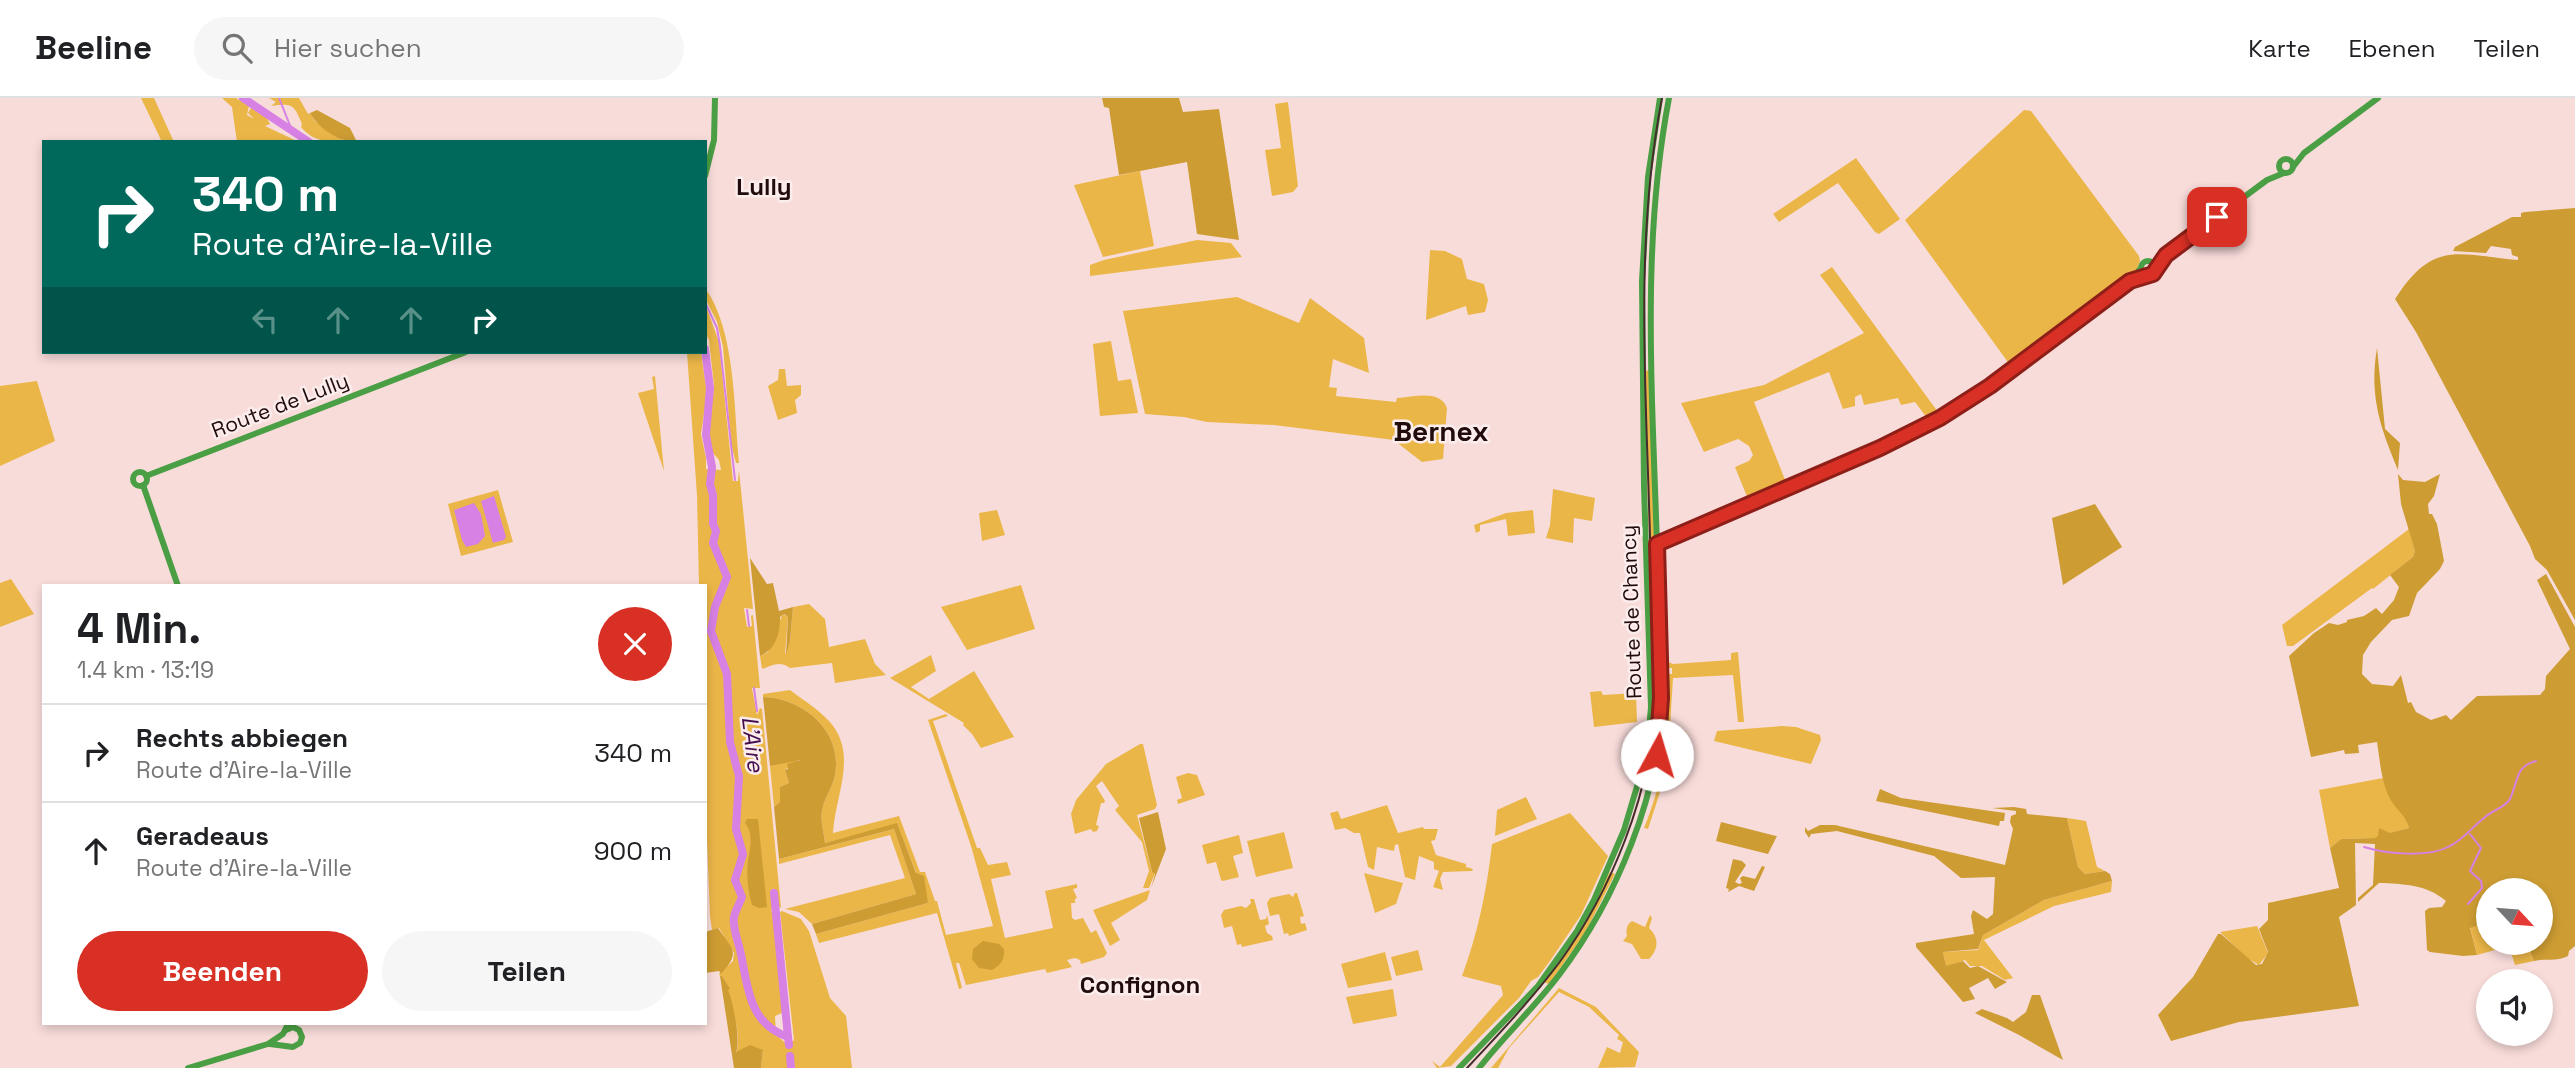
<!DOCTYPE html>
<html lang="de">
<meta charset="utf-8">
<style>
body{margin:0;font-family:"Space Grotesk",sans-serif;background:#f6f6f6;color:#202124;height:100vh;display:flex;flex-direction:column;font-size:26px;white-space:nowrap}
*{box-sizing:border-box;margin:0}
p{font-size:23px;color:#757577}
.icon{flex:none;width:38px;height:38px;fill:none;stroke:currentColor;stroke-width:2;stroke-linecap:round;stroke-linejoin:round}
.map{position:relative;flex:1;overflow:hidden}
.panel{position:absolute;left:42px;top:486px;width:665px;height:441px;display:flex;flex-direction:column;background:#fff;border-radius:0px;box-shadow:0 4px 10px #0003}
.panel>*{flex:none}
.guide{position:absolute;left:42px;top:42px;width:665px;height:214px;border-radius:0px;box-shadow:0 4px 10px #0003;background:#00695c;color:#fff;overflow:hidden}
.needle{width:46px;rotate:116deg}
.tools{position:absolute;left:2476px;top:780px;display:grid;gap:14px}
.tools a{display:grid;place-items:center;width:77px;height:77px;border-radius:50%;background:#fff;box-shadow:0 4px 10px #0003;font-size:35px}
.pin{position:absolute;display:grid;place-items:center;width:60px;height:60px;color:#fff;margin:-30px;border-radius:14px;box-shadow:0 4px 10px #0006}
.me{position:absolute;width:77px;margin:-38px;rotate:6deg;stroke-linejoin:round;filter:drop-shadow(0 0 5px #0008)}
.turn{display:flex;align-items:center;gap:24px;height:147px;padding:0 35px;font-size:32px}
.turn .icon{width:91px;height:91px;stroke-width:2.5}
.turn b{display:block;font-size:49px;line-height:60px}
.lanes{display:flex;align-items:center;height:66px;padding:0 35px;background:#0003;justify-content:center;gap:35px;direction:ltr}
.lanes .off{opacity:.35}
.round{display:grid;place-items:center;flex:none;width:74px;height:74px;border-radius:37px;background:#f6f6f6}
.head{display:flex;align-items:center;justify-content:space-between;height:119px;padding:0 35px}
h1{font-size:42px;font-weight:700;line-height:52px}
.button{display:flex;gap:14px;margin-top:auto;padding:14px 35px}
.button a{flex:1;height:80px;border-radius:42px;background:#d93025;color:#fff;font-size:28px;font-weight:700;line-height:80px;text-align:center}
.button a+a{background:#f6f6f6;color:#202124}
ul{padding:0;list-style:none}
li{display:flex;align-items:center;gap:21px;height:98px;padding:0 35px;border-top:2px solid #e0e0e0}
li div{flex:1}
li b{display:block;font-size:26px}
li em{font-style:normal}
header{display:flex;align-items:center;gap:42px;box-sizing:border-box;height:98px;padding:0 35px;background:#fff;border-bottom:2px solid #e0e0e0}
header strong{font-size:33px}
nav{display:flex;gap:38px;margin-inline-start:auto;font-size:24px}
.search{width:490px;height:63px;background:#f6f6f6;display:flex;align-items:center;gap:18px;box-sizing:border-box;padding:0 24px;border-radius:38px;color:#757577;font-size:26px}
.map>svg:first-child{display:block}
.green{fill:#ebb648}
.forest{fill:#cd9c33}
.water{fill:#d681e3}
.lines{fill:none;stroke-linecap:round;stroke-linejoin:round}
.stream{stroke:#d681e3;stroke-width:2}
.river{stroke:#d681e3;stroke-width:8}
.secondary{stroke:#4a9f44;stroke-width:6}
.tram{stroke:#442c2c;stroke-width:2}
.route-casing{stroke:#8d1f18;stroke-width:18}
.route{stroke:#d93025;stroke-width:12}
.labels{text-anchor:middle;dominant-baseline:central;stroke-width:5;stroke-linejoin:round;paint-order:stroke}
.street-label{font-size:21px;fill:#220b0b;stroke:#fbedec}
.water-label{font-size:23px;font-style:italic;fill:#450e4d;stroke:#fbedec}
.quarter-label{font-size:24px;font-weight:bold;fill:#220b0b;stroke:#fbedec}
.district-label{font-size:28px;font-weight:bold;fill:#220b0b;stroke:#fbedec}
</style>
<header>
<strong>Beeline</strong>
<div class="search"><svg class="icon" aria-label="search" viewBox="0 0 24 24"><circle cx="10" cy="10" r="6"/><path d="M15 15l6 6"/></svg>Hier suchen</div>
<nav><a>Karte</a><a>Ebenen</a><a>Teilen</a></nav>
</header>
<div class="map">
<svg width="2575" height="970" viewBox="0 0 2575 970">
<rect width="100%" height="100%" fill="#f8dcda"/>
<g class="green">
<polygon points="141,0 154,0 174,44 162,44"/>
<polygon points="222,0 236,0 249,8 247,17 254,21 248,15 252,8 266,18 270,26 265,28 299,44 237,44 232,9"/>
<path d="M269 0H299L308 16 310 15 315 23 346 44C327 44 314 44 301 29L302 26C294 6 292 5 271 8L276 4Z"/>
<polygon points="1288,4 1298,88 1293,94 1272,98 1265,52 1281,50 1275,6"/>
<polygon points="2024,12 2031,13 2139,158 2140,163 2136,173 2010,267 1905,122"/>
<polygon points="1856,60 1900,121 1879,136 1875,134 1838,85 1779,124 1773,116"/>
<polygon points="1140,73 1154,148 1103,159 1074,87"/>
<polygon points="1197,142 1231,145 1242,159 1090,178 1090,167 1104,162"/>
<polygon points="1430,152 1445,153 1462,161 1467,181 1484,186 1488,202 1485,214 1468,217 1466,208 1426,222"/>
<polygon points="1832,169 1938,314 1927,320 1915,304 1901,307 1898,300 1864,307 1861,296 1855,299 1855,308 1843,311 1829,274 1754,304 1786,384 1748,401 1735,369 1749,363 1753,357 1749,348 1738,341 1704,354 1681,305 1764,287 1864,235 1820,177"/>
<path d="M705 190C736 232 734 314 739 365H736L731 346 723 249 717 224 705 200Z"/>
<path d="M1237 199 1299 225 1310 200 1364 240 1369 275 1333 261 1329 289 1337 290 1336 298 1396 304 1397 300C1414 299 1440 291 1447 310L1443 361 1422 364 1395 343V331L1394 342 1274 327 1207 324 1184 319 1145 316 1123 213Z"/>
<path d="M705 205 719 244 733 383H738L739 372 753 511 744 510 747 529 752 528 751 518 753 517 760 590H752L757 617 760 610 762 611 781 810 778 808 776 794 773 790 774 809 771 812 774 818 783 910 782 915 775 918 776 937 788 947 794 942 780 814 782 813 801 821 809 833 830 900 846 918 852 970H761L763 952 736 955C743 937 729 897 722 878H720L719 876 733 863 734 855 719 830 712 832 710 818 705 690V488H699L697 398 687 254H701L707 296 701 336 706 360V371L721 372 719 362 712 354 709 335 714 288 709 242 705 234Z"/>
<polygon points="1111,243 1118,283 1131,281 1138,315 1100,318 1093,246"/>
<polygon points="779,271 785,271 787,288 801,287 801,297 795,302 797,315 778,322 768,288 778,282"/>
<polygon points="1650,271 1654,438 1652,441 1649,439 1644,274"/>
<polygon points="655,278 664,373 638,295 654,291 652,279"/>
<polygon points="37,283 55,343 0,368 0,288"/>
<polygon points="1553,391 1595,400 1592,423 1574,420 1573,445 1546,440 1550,427"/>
<polygon points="498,392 513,444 461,458 448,406"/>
<polygon points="997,412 1005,437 982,443 979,415"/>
<polygon points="1533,412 1535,435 1508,438 1506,421 1480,427 1480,433 1476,435 1474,427 1506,415"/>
<polygon points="2409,431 2415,453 2413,459 2373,491 2372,490 2293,548 2287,548 2282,527"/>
<polygon points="11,481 34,516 0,529 0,485"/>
<polygon points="1021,487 1035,531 967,552 941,509"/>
<path d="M809 506 825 521 829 549 865 541 875 566 886 577 835 585 832 565 790 570C780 562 771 568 762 571L760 558 768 554C773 543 778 524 783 516L788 519 785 557 790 543 793 509Z"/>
<polygon points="1651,523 1657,523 1659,594 1656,653 1650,652 1653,617"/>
<polygon points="1738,554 1744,624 1738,624 1733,577 1673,580 1670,629 1673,632 1668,634 1668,576 1672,576 1672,570 1668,570 1668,564 1673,566 1731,562 1731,555"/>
<polygon points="931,557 936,573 911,589 929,601 974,573 1014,639 981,650 972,636 963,627 964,625 890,580"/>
<path d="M790 592C803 602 818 611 829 623 859 656 835 697 833 735L899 718 920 774H925L935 803H937L946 837 993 828 971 748 928 622 946 616 948 618 933 623 977 750H980L988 767 1007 764 1011 777 991 781 1005 840 1053 830 1045 793 1077 786V790L1073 791 1077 800 1075 801V805H1071L1072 820 1075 822 1083 820 1091 835 1096 832 1107 855 1104 859 1081 866 1080 862 1075 860 1067 862 1072 869 1047 875 1045 871 966 887 959 865H956L962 890 959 891 937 815 819 845 816 836 928 805 897 726 825 745C824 735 820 723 822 713 824 700 833 689 835 677 843 633 803 600 763 599V596Z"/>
<polygon points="1601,593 1603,597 1636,595 1637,624 1594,629 1590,594"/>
<polygon points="1782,628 1796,629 1820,637 1821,642 1811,666 1714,643 1717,633"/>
<path d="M1686 633 1681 679H1665L1648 731 1644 730C1654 706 1665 669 1667 637Z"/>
<polygon points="1140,646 1143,646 1157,707 1155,711 1137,717 1152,774 1155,775 1149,790 1143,790 1149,773 1142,744 1115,712 1119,708 1102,683 1096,688 1105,703 1104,705 1101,705 1096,727 1099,728 1097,733 1093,734 1091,731 1075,736 1071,716 1076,702 1106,666"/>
<polygon points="800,661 785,672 789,685 780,689 780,704 774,709 770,668"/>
<polygon points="1188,675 1197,677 1205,697 1178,706 1177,702 1182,700 1176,679"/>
<polygon points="2383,680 2391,702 2406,719 2409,730 2375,740 2341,741 2330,750 2319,692"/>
<polygon points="1526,699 1537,721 1495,738 1497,712"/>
<polygon points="1387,707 1398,735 1423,729 1424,731 1438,731 1435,742 1431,743 1436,757 1466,766 1466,769 1473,771 1472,773 1443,774 1440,781 1443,792 1433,789 1439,773 1434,771 1434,764 1419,758 1415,782 1405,779 1398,746 1395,747 1394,753 1377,749 1374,772 1368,769 1360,735 1354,735 1345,730 1335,732 1330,715 1338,713 1341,721"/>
<path d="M1570 715 1608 758 1581 817 1550 863 1538 879 1531 883 1519 900 1451 968 1437 970 1432 963 1440 969 1503 897 1501 888 1462 878C1478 835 1487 791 1492 746Z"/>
<polygon points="2067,720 2086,723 2097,769 2105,773 2085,776 2078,769"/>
<polygon points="894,731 916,796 812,826 799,814 785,811 905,780 890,737 779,766 779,761"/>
<polygon points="1284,734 1293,770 1256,779 1247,743"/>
<polygon points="1239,737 1243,755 1233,758 1239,779 1223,783 1221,782 1216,764 1207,766 1202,747"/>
<polygon points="1610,774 1615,776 1585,835 1549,886 1543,884"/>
<polygon points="1364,775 1403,785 1396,806 1375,815"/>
<polygon points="2112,783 2111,794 2054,808 1984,842 2013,880 2005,882 1982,868 1970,868 1965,862 1946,869 1943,854 1978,852 1983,837 2044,802"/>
<polygon points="1150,792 1147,802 1111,825 1120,842 1110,848 1093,812"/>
<polygon points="1295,795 1297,795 1304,818 1300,819 1301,826 1305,825 1307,832 1289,838 1288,835 1284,836 1279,816 1270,818 1267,805 1270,800 1289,796 1293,799"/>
<polygon points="1250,801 1254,801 1260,822 1266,821 1267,817 1269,826 1265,828 1267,835 1272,838 1273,842 1242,849 1241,846 1237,847 1232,828 1224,830 1221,817 1224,812 1241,808 1246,810 1251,805"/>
<path d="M1650 817 1652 820 1649 830C1659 839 1659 851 1649 861H1641L1632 846 1623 843 1627 838C1626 832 1626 827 1632 823L1645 829Z"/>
<polygon points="2488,823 2488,845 2527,845 2534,863 2515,867 2509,848 2477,857 2470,829"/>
<polygon points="2257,828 2268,855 2259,867 2247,860 2220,834"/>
<polygon points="1418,852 1423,872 1396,878 1391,859"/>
<polygon points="1385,854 1392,882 1348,890 1341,866"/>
<polygon points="1559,890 1596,909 1639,954 1635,969 1598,970 1607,949 1620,955 1623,944 1617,941 1619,937 1589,909 1559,894 1509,950 1498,970 1491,970"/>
<polygon points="1393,891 1397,918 1353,926 1346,899"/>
</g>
<g class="forest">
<polygon points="1102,0 1179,0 1183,14 1219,11 1239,142 1197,136 1187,64 1119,77 1109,10 1104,9"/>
<path d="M317 12 350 30 357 44C339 44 319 31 310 15Z"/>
<path d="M2575 110V522L2547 472 2535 461 2530 448 2416 234 2395 201C2433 142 2456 156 2518 162V159L2512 157 2511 151 2491 148 2486 155 2453 153 2455 149 2512 119H2521V115L2525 114Z"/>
<path d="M2377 250 2385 331 2400 345 2398 372C2380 329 2369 297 2377 250Z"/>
<path d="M2398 376 2403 382 2425 384 2440 376 2434 398 2428 406 2429 416H2432L2437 426 2444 463 2440 471 2417 495 2409 518 2392 522 2371 544 2363 557 2362 576 2372 586 2393 588 2401 577 2408 605 2411 604 2416 614 2431 622 2446 617 2451 622 2477 598 2540 597 2545 591 2546 578 2570 551 2537 482 2546 476 2575 529V848L2569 853 2568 858C2557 864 2547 860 2534 863L2527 845H2541V793H2488V823L2470 830 2477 857 2463 858 2430 854 2427 852 2425 813 2429 810 2442 809 2446 803C2426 786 2403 786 2379 785L2358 804V800L2373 787 2375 746 2355 745 2356 807 2339 819 2359 908 2239 924 2171 943 2158 917 2193 879 2218 836H2221L2256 867 2262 866 2268 854 2259 831 2268 822V805L2339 790 2330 750 2341 741 2375 740 2378 738 2379 730 2390 735 2409 730C2406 717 2396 712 2390 701 2381 683 2380 663 2377 644L2358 647 2359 655 2345 656 2344 652 2311 659 2289 558 2314 535 2329 525 2338 527 2347 524V522L2364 518 2376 510 2382 516 2394 502 2399 489 2390 477 2413 459 2415 453 2401 406Z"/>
<polygon points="2095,406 2122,449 2063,487 2052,420"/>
<path d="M750 460 767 486 773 485 779 513 793 509 790 543 786 557 788 519 784 516 780 519C780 536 776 551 760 558Z"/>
<path d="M763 599C803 600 843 633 835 677 833 689 824 700 822 713 820 723 824 735 825 745L897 725 916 775 924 778 928 805 816 836 812 826 916 796 894 731 779 761 774 709 780 704V689L789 685 785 672 788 671 787 666 801 662 770 668Z"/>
<polygon points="1880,691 1901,700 2005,715 2004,723 2000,723 1999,728 1876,703"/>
<polygon points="2014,709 2026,711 2027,716 2067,720 2078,769 2085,776 2105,773 2110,776 2112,783 2044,802 1983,837 1978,851 1943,854 1946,868 1963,863 1970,870 1978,868 2007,884 1995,891 1988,880 1969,890 1975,901 1963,904 1916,849 1916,845 1974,836 1971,818 1973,812 1987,821 1993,816 1995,779 1961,780 1934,758 1837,733 1811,736 1809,740 1805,734 1805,729 1808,733 1820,727 1835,727 2005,767 2013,731 2010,724 2011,718 2016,716 2016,713 1992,710"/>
<polygon points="1158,714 1166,751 1151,790 1155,776 1152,774 1139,720"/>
<path d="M747 721H758L767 809 759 810 752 807C748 793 746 777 748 763 750 749 754 736 745 725Z"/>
<polygon points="1721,724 1776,738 1777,738 1768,756 1716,743"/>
<polygon points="1733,761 1742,763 1746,767 1735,784 1739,786 1742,785 1740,780 1743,778 1755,781 1762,768 1765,769 1754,793 1739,788 1728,794 1729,791 1726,790"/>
<path d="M718 830C733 852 741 854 721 876L719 873 705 875V834Z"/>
<path d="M983 843 999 846 1004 851C1005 861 1001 867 992 872L979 870 972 861 973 851Z"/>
<path d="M720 878H722L730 891 728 892C733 903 741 943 736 954L750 947 763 952 761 970H734Z"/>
<polygon points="2032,897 2040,897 2063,962 2019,937 1975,915 1982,911 2007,920 2013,924 2026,914"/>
</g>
<g class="water">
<polygon points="494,398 506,439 504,442 493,445 481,403"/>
<polygon points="474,405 481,416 485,438 478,446 466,449 462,442 454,412"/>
</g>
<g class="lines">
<g class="stream">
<polyline points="279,0 291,30"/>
<polyline points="705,204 717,230 720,248 735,382"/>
<polyline points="747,512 749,528"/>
<polyline points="754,590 757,613"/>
<path d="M2364 749C2387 756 2429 760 2450 748 2464 741 2472 729 2484 720 2491 713 2506 709 2510 701 2518 684 2515 668 2536 663"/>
<polyline points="2468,806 2482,790 2481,783 2470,773 2481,750 2470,736"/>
</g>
<g class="river">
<polyline points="243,0 309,44"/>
<path d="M705 251 710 290 706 337 712 369 710 386 713 397V426L716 433 713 445 727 479 715 509 711 533 727 576 730 644 739 678 736 731 743 756 735 782 742 799C740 805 735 813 734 819 732 828 738 843 740 852 748 886 747 925 788 939L789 947"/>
<polyline points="774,795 788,939"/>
<polyline points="790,958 791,970"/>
</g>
<g class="secondary">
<circle cx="2286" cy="68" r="7"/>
<polyline points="2293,69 2304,55 2378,0"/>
<polyline points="705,78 714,42 715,0"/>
<circle cx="2148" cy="170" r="7"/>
<polyline points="2156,170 2166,157 2267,82 2284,75"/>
<circle cx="140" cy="381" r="7"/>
<polyline points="146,378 466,254"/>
<polyline points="143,387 178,488"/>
<polyline points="1655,446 1866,356 1940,320 1990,288 2130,183 2141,170"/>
<polyline points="270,946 293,949 300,945 302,939 299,932 293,929 286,932"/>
<polyline points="188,970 268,946 283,936 288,926"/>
<polyline points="1459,970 1538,888 1577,833 1594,802 1624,732 1647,655 1651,609 1644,388 1642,183 1648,79 1660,0"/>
<path d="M1479 970C1504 938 1534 910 1559 877 1615 803 1662 694 1661 600 1660 512 1656 423 1653 334 1649 222 1648 111 1669 0"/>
</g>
<path class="tram" d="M1467 970C1499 936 1531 902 1559 865 1610 795 1652 694 1654 608 1653 520 1650 433 1647 346 1643 230 1640 114 1662 0"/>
</g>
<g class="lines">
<g class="route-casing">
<polyline id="route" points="1657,657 1661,600 1657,446 1880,350 1940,320 1990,288 2130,183 2153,176 2166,157 2217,119"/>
</g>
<use href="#route" class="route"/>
</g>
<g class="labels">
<g class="street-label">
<text transform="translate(280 307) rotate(-21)">Route de Lully</text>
<text transform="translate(1631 514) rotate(-92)">Route de Chancy</text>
</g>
<g class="water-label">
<text transform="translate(753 646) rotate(83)">L'Aire</text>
</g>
<g class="quarter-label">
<text x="764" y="88">Lully</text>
<text x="1140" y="886">Confignon</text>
</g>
<g class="district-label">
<text x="1441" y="333">Bernex</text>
</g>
</g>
</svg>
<div class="tools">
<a><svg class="needle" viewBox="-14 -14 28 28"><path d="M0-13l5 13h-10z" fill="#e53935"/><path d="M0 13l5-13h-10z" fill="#757577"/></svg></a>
<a><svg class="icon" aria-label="sound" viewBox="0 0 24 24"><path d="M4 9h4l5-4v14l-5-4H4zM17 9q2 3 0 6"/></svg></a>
</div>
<div class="pin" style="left:2217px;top:119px;background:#d93025"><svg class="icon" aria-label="arrive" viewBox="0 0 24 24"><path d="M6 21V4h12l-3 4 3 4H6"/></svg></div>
<svg class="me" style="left:1657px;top:657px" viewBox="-20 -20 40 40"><circle r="19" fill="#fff"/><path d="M0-13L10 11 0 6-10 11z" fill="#d93025"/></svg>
<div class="guide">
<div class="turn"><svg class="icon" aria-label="right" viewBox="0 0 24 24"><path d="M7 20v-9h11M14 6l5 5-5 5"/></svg><div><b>340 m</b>Route d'Aire-la-Ville</div></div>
<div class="lanes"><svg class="icon off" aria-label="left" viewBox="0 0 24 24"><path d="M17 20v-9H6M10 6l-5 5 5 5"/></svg><svg class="icon off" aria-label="ahead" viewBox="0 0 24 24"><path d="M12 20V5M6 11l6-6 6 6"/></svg><svg class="icon off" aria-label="ahead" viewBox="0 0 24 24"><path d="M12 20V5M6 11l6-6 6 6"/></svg><svg class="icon" aria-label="right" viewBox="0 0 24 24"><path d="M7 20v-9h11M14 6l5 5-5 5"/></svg></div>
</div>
<section class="panel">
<div class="head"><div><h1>4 Min.</h1><p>1.4 km · 13:19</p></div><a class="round" style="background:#d93025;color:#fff"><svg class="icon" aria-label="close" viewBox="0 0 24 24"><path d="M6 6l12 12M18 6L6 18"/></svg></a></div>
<ul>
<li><svg class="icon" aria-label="right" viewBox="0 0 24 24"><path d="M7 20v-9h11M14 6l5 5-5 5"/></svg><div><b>Rechts abbiegen</b><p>Route d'Aire-la-Ville</p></div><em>340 m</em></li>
<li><svg class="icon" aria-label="ahead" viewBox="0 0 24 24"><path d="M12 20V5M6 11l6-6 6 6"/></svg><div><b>Geradeaus</b><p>Route d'Aire-la-Ville</p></div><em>900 m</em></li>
</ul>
<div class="button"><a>Beenden</a><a>Teilen</a></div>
</section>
</div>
